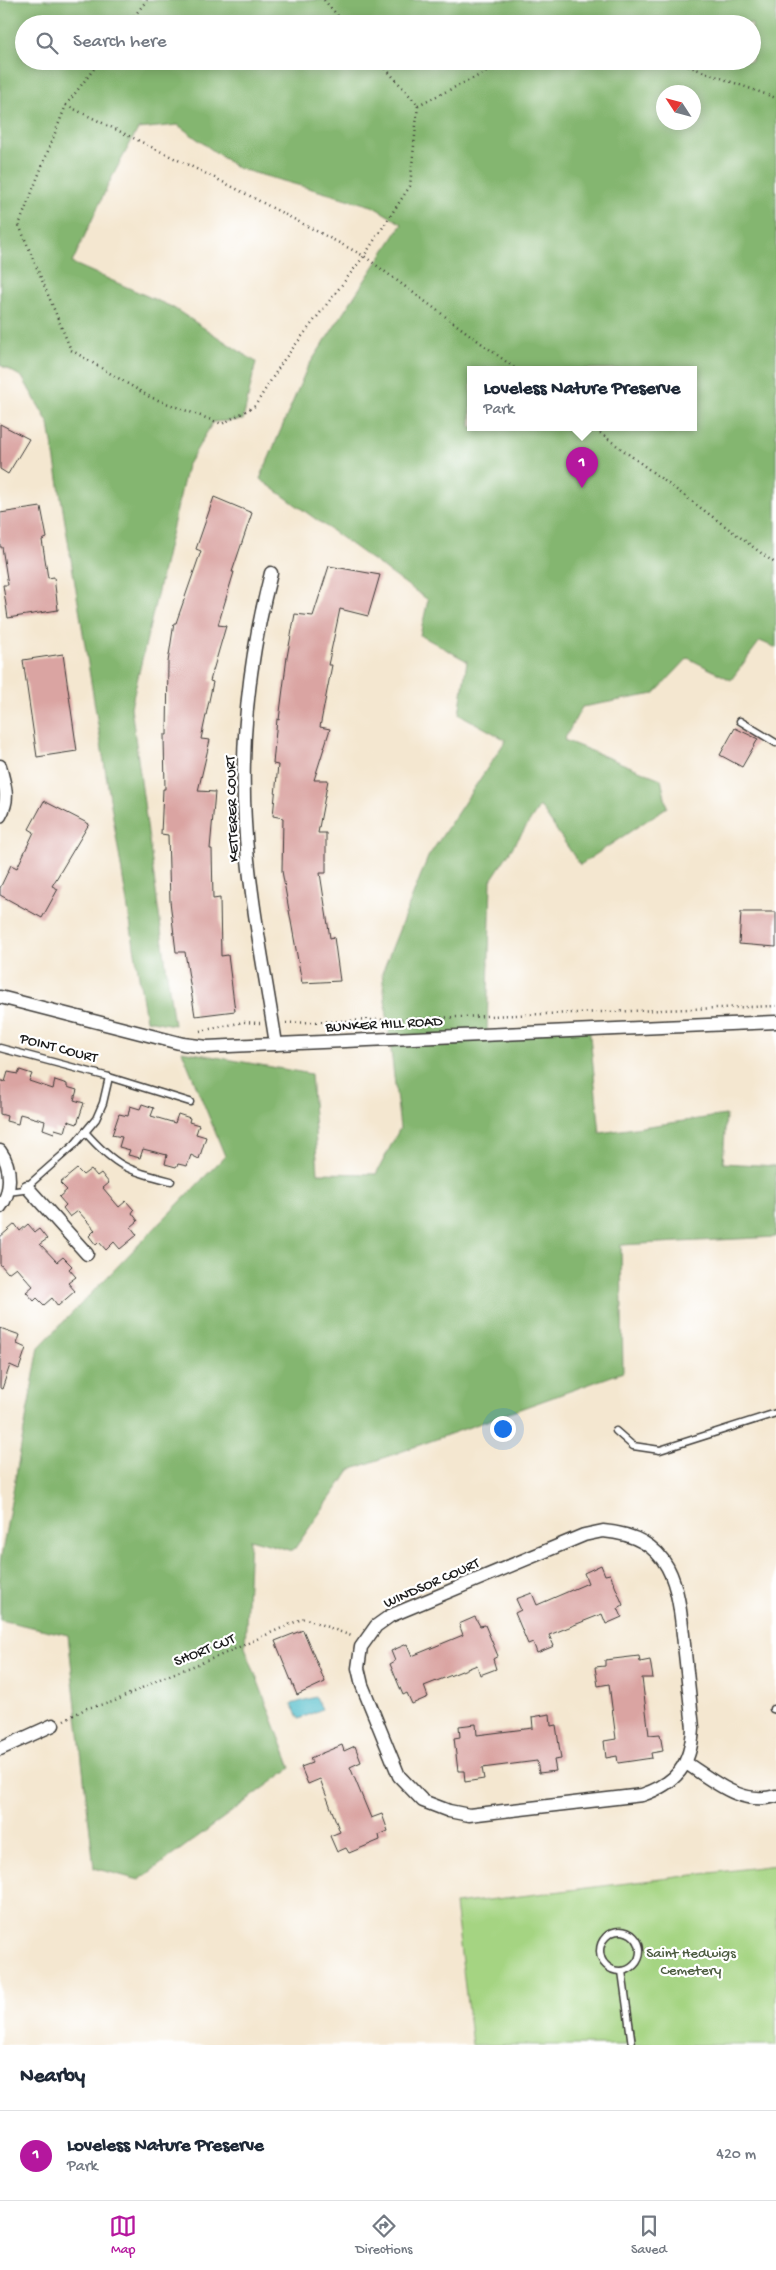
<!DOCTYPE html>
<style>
body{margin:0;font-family:"Gochi Hand",sans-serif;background:#f2f2f3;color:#1f2937}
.compass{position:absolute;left:656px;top:85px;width:45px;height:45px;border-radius:50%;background:#fff;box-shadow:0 2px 12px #0003;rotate:306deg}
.you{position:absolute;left:502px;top:1428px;width:18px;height:18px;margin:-12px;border:4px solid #fff;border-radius:50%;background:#1a73e8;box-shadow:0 0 0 8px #1a73e833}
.badge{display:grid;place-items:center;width:32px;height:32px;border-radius:50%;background:#b5179e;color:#fff;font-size:16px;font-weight:700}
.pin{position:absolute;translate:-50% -41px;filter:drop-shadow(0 1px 2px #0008)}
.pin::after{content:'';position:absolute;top:26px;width:18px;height:15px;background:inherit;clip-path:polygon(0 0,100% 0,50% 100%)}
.popup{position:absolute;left:467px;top:366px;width:230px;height:65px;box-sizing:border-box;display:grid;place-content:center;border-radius:0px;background:#fff;filter:drop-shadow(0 1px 4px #0005);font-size:16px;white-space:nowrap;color:#747a83}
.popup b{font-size:19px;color:#1f2937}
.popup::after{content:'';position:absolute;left:50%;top:100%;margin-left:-10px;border:10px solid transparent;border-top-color:#fff}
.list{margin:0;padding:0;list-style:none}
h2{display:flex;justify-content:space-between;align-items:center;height:65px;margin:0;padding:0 20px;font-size:21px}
h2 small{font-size:16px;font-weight:400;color:#747a83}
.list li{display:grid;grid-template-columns:32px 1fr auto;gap:15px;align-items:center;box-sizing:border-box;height:90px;padding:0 20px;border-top:1px solid #e0e1e3}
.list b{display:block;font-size:19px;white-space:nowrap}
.list p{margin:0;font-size:16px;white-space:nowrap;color:#747a83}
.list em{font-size:16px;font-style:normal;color:#747a83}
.icon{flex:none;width:28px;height:28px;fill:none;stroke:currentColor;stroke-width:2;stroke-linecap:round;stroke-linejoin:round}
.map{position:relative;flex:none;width:776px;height:2045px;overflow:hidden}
.search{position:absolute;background:#fff;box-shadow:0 2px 12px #0003;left:15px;right:15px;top:15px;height:55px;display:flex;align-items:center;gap:12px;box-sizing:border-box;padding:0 18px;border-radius:28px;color:#747a83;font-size:19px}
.sheet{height:155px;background:#fff}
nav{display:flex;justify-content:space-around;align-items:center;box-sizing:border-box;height:70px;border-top:1px solid #e0e1e3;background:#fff;font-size:14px;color:#747a83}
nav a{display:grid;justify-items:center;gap:2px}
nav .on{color:#b5179e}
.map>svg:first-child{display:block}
.green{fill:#a5d482;stroke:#60784f}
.forest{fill:#84b670;stroke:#506946;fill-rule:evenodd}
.water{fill:#4ebbc9;stroke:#356c72}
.building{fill:#daa4a2}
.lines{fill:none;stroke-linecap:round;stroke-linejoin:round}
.service-casing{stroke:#3c3a37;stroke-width:9}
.minor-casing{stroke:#3c3a37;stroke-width:15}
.path{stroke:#3c3a37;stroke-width:2.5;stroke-dasharray:1 4;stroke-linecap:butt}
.service{stroke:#fff;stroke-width:6}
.minor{stroke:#fff;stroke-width:12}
.labels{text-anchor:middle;stroke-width:4.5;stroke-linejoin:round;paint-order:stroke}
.street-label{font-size:15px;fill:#1c1c1c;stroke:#fff}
.park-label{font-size:15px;fill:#4c5c40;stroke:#fff}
</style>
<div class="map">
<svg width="776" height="2045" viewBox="0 0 776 2045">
<rect width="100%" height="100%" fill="#fff"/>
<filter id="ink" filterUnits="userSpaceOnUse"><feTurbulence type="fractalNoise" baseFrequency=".02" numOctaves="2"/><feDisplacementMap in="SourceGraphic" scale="10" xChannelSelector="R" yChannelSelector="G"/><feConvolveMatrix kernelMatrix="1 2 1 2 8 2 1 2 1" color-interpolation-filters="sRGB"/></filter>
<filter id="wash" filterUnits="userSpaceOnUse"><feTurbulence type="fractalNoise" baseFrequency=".0096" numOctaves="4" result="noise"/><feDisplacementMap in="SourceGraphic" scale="20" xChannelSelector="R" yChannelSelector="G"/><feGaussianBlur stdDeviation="1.12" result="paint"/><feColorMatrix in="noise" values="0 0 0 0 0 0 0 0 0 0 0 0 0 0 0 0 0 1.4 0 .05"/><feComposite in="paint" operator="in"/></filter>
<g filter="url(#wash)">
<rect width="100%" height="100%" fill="#f4e7d0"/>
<!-- green -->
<polygon class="green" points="776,1865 776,2045 472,2045 455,1904"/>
<!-- forest -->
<path class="forest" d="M 0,0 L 776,0 L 776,648 L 760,641 L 731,680 L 688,658 L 654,694 L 582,707 L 564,740 L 661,779 L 667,807 L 580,865 L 540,806 L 491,880 L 487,1034 L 589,1026 L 600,1133 L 726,1115 L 723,1163 L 776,1166 L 776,1237 L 621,1245 L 623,1372 L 350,1470 L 293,1551 L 250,1539 L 245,1647 L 291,1768 L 139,1880 L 94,1868 L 68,1635 L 0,1620 L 0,1563 L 39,1347 L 225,1156 L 182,1051 L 311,1074 L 318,1173 L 376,1174 L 400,1128 L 382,973 L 428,857 L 506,740 L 459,714 L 467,661 L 420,635 L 428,600 L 260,479 L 307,368 L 402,224 L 372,206 L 237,168 L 178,125 L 138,129 L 111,179 L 72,263 L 172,307 L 256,362 L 243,420 L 213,422 L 187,466 L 131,707 L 174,1025 L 146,1020 L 49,424 L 22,377 L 0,365 ZM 24,24 L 752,24 L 752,61 L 24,61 ZM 664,92 L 694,92 L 694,122 L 664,122 ZM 471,369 L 693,369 L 693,427 L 471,427 Z"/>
<!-- water -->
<polygon class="water" points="316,1697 322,1709 299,1719 291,1704"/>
<g id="blocks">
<!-- building -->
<g class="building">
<polygon points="0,424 29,439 8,474 0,469"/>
<polygon points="214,497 252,513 232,572 234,572 218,625 226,626 210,681 213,682 201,739 210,740 198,791 215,792 210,849 212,849 213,899 220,898 221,956 228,955 235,1011 195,1016 185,952 176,952 170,901 168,835 161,834 163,789 165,789 164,735 167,735 168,662 174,623 176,623 201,551 196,549"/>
<polygon points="41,507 47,538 42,540 48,578 54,577 58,610 8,618 3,585 8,585 2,547 0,547 0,513"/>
<polygon points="329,566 380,575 368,616 340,609 328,665 332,665 320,727 330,729 314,780 328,780 318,833 326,833 326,873 320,873 330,938 334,937 340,981 302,983 282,871 283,818 273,816 278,765 273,764 277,719 279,720 287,657 295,614 313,616"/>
<polygon points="63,654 77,751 37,757 23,660"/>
<polygon points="735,728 758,739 742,767 720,755"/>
<polygon points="44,801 89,824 52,886 58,889 42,918 0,895 0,888 11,865 17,868 34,832 29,829"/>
<polygon points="741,912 776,912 776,947 739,944"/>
<polygon points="20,1070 32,1074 29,1081 53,1089 55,1080 67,1084 67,1087 77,1090 74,1100 84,1103 77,1124 68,1121 65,1132 55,1129 54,1133 43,1129 45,1121 20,1114 18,1124 6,1121 7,1116 0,1114 0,1080 5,1082 8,1072 18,1074"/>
<polygon points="142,1104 154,1108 151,1116 175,1123 178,1114 190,1118 189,1122 199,1125 196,1134 206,1137 199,1159 191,1155 187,1166 178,1164 176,1167 165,1164 167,1155 143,1149 140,1158 128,1155 130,1150 119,1147 122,1137 112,1135 119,1114 128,1116 130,1106 140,1109"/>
<polygon points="77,1169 83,1175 91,1169 97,1176 101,1173 109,1183 103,1188 119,1207 126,1201 134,1210 132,1213 138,1221 131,1227 137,1235 120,1249 114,1242 106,1250 99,1242 96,1245 89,1236 95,1230 78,1211 70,1217 63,1208 66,1205 59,1197 67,1190 60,1183"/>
<polygon points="15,1224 20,1231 28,1224 35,1232 39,1229 47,1239 40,1244 57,1262 63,1257 72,1266 69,1269 76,1277 68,1283 75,1291 58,1306 52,1298 44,1305 37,1298 34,1301 26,1292 33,1286 16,1267 8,1273 0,1264 0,1237"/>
<polygon points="0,1328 20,1335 17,1344 26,1348 19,1369 10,1365 2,1389 0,1388"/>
<polygon points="601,1565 605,1575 610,1574 623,1605 618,1608 622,1617 606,1624 602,1614 549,1635 554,1646 537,1653 533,1642 528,1644 515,1613 521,1610 516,1599 532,1593 537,1605 588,1583 584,1573"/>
<polygon points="475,1617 480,1626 485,1625 498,1656 493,1659 496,1669 480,1675 477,1665 424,1686 428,1697 412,1704 407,1693 403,1695 390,1664 395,1661 391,1651 407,1644 412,1656 463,1635 459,1624"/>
<polygon points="303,1630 325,1682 297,1695 275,1641"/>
<polygon points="639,1656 640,1662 650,1660 653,1678 642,1678 649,1735 660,1734 663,1751 651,1753 652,1758 618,1763 617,1756 606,1758 604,1741 616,1739 609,1684 598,1686 595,1667 605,1666 605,1660"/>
<polygon points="550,1714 551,1726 556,1725 561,1759 554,1760 556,1771 539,1773 537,1761 482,1768 484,1779 465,1782 464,1771 458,1771 454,1738 460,1737 459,1726 476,1724 477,1735 533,1728 532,1717"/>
<polygon points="342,1745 344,1751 355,1746 361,1762 350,1767 371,1818 382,1814 388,1831 379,1835 380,1840 349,1853 346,1848 337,1852 330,1836 340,1832 320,1779 308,1784 301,1767 312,1763 310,1758"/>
</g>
</g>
</g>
<g filter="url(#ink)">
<use href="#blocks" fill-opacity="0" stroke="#3c3a37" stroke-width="1"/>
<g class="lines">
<!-- service casing -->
<g class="service-casing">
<g id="service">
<polyline points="740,721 776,743"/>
<polyline points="0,1048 109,1077 190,1102"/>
<path d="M 85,1132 C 116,1167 127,1170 171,1181"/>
<polyline points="8,1192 23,1190 75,1144 96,1119 103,1103 109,1077"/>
<polyline points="616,1431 633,1446 660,1450 776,1413"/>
<polyline points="773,1709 776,1710"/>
<circle cx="620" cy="1951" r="20"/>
<polyline points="622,1971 632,2045"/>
</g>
</g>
<!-- minor casing -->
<g class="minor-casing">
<g id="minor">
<path d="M 271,573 C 250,654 240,738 245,822 C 249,896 265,971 276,1044"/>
<path d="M 0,766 C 4,785 11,797 0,816"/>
<polyline points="0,997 183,1044 207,1047 776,1022"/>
<path d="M 0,1151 C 12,1167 12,1192 0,1207"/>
<polyline points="27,1187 87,1254"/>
<path d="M 603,1531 C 674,1537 678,1586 684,1644 C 687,1672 690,1700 693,1728 C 691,1765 677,1783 642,1795 L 469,1815 L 449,1811 L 423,1801 L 399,1776 L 362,1685 L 358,1668 L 361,1647 L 376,1626 L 390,1616 L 584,1535 Z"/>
<polyline points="0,1749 53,1725"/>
<path d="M 686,1763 C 714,1781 741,1806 776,1796"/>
</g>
</g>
<!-- path -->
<g class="path">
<polyline points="324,0 345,24"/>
<polyline points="128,24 147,0"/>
<polyline points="100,61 66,105 19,225 71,350 150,397 222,424 255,406 283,361 364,256 410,186 418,105 379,61"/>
<polyline points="674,61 776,98"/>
<polyline points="66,105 227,184 364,256 516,369"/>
<polyline points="418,105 509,61"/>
<polyline points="592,427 776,564"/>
<polyline points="286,1023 776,1006"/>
<polyline points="200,1031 244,1022 260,1023"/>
<polyline points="64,1720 87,1708 113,1702 162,1678 219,1656 304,1618 354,1637"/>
</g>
<!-- service -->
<use href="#service" class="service"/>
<!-- minor -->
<use href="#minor" class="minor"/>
</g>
</g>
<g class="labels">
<!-- street labels -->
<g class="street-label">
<text transform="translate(231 809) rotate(-92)" y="5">KETTERER COURT</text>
<text transform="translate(384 1023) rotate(-3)" y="5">BUNKER HILL ROAD</text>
<text transform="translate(59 1047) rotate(15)" y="5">POINT COURT</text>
<text transform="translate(431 1582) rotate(-24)" y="5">WINDSOR COURT</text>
<text transform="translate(204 1649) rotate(-22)" y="5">SHORT CUT</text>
</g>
<!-- park labels -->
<g class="park-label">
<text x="691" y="1957">Saint Hedwigs<tspan x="691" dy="17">Cemetery</tspan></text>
</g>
</g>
</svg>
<svg class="compass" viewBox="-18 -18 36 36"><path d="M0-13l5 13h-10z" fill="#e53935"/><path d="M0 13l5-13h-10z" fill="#747a83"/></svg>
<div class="you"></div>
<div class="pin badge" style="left:582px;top:488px">1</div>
<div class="popup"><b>Loveless Nature Preserve</b>Park</div>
<div class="search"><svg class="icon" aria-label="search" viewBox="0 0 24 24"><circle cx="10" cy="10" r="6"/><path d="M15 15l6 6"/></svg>Search here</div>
</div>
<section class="sheet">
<h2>Nearby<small></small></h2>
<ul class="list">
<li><span class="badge">1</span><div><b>Loveless Nature Preserve</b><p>Park</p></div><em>420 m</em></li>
</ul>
</section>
<nav>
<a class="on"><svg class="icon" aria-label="map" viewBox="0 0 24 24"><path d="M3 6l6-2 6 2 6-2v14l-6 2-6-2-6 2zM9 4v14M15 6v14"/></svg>Map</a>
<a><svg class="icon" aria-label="directions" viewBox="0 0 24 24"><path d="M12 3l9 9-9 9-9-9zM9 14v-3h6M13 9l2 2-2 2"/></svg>Directions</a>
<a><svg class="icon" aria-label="saved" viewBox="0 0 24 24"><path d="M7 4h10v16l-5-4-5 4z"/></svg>Saved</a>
</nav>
